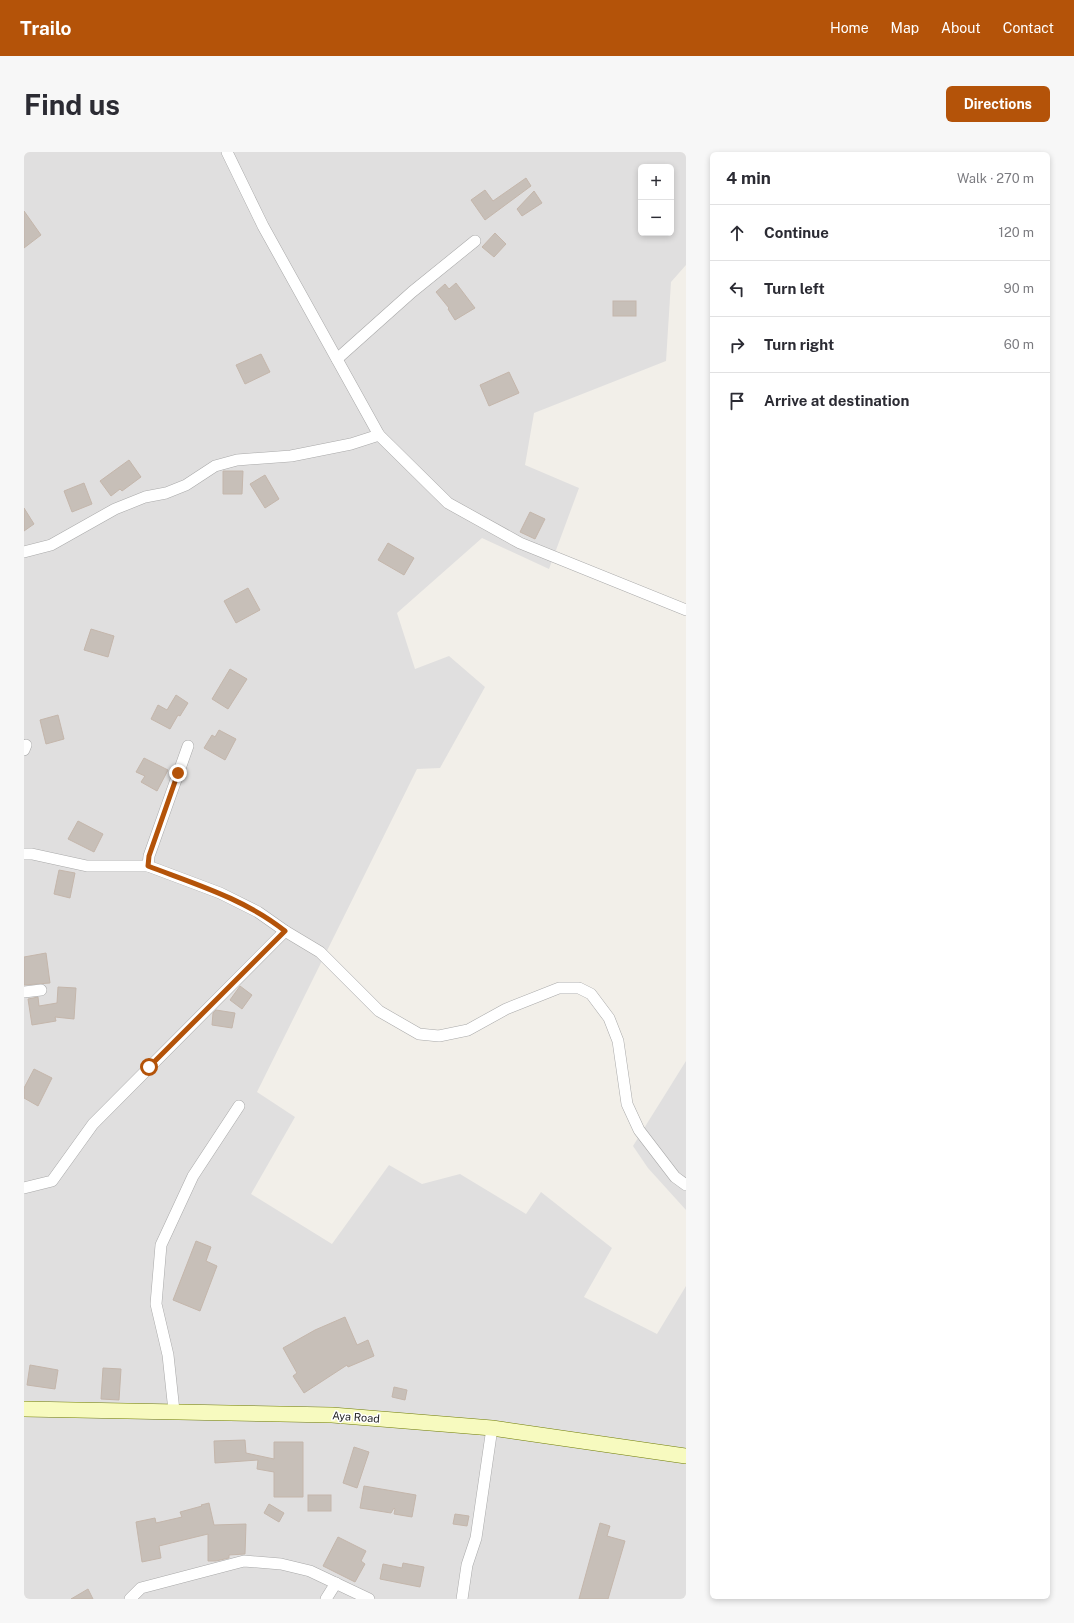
<!DOCTYPE html>
<meta charset="utf-8">
<style>
body{margin:0;font-family:"Public Sans",sans-serif;background:#f7f7f7;color:#2b2b33}
.controls{position:absolute;right:12px;top:12px;display:grid;overflow:hidden;border-radius:6px;box-shadow:0 2px 6px #0003}
.controls button{width:36px;height:36px;display:grid;place-items:center;padding:0;border:0;border-bottom:1px solid #e1e1e2;background:#fff;color:#2b2b33;font:20px sans-serif}
.stop{position:absolute;width:12px;height:12px;margin:-9px;border:3px solid #b45309;border-radius:50%;background:#fff}
.stop.end{background:#b45309;border-color:#fff;box-shadow:0 1px 4px #0008}
.list{margin:0;padding:0;list-style:none}
h2{display:flex;justify-content:space-between;align-items:center;height:52px;margin:0;padding:0 16px;font-size:17px}
h2 small{font-size:13px;font-weight:400;color:#7c7c81}
.list li{display:grid;grid-template-columns:26px 1fr auto;gap:12px;align-items:center;box-sizing:border-box;height:56px;padding:0 16px;border-top:1px solid #e1e1e2}
.list b{display:block;font-size:15px;white-space:nowrap}
.list em{font-size:13px;font-style:normal;color:#7c7c81}
.icon{flex:none;width:22px;height:22px;fill:none;stroke:currentColor;stroke-width:2;stroke-linecap:round;stroke-linejoin:round}
.map{position:relative;flex:none;width:662px;height:1447px;overflow:hidden;border-radius:6px}
header{display:flex;align-items:center;gap:24px;box-sizing:border-box;height:56px;padding:0 20px;background:#b45309;color:#fff}
header strong{font-size:19px}
nav{display:flex;gap:22px;margin-inline-start:auto;font-size:14px}
.intro{display:flex;align-items:center;justify-content:space-between;box-sizing:border-box;height:96px;padding:0 24px}
h1{margin:0;font-size:28px}
.button{padding:10px 18px;border-radius:6px;background:#b45309;color:#fff;font-size:14px;font-weight:700}
main{display:flex;gap:24px;padding:0 24px}
aside{flex:1;background:#fff;border-radius:6px;box-shadow:0 2px 6px #0003}
.map>svg:first-child{display:block}
.residential{fill:#e0dfdf;fill-rule:evenodd}
.building{fill:#c7bfb8;stroke:#c4b6ab}
.lines{fill:none;stroke-linecap:round;stroke-linejoin:round}
.street-casing{stroke:#a9a9a9;stroke-width:12}
.secondary-casing{stroke:#707d05;stroke-width:16}
.street{stroke:#fff;stroke-width:11}
.secondary{stroke:#f7fabf;stroke-width:15}
.route{stroke:#b45309;stroke-width:5}
.labels{text-anchor:middle;stroke-width:3;stroke-linejoin:round;paint-order:stroke}
.street-label{font-size:11px;fill:#222;stroke:#fff}
</style>
<header>
<strong>Trailo</strong>
<nav><a>Home</a><a>Map</a><a>About</a><a>Contact</a></nav>
</header>
<div class="intro"><h1>Find us</h1><a class="button">Directions</a></div>
<main>
<div class="map">
<svg width="662" height="1447" viewBox="0 0 662 1447">
<rect width="100%" height="100%" fill="#f2efe9"/>
<!-- residential -->
<g class="residential">
<path d="M 0,0 L 662,0 L 662,113 L 647,130 L 642,209 L 510,261 L 501,313 L 555,336 L 525,417 L 458,386 L 373,461 L 391,517 L 425,504 L 461,535 L 416,616 L 393,617 L 233,940 L 271,965 L 227,1042 L 308,1092 L 365,1013 L 398,1032 L 436,1022 L 502,1062 L 517,1040 L 588,1096 L 560,1145 L 633,1182 L 662,1134 L 662,1447 L 0,1447 ZM 617,15 L 647,15 L 647,81 L 617,81 Z"/>
<polygon points="662,909 662,1058 624,1016 609,994"/>
</g>
<!-- building -->
<g class="building">
<polygon points="502,26 507,34 461,68 447,48 461,38 469,49"/>
<polygon points="510,39 518,51 498,64 493,57"/>
<polygon points="0,59 17,83 0,96"/>
<polygon points="471,81 482,92 470,105 458,95"/>
<polygon points="432,131 451,156 431,168 424,157 425,156 412,140 421,132 425,137"/>
<rect x="589" y="149" width="23" height="15"/>
<polygon points="237,202 246,220 221,232 212,213"/>
<polygon points="485,220 495,241 465,254 456,233"/>
<polygon points="105,308 117,325 98,339 96,337 87,344 76,329"/>
<polygon points="199,319 219,319 218,342 199,342"/>
<polygon points="241,323 255,347 241,356 226,332"/>
<polygon points="60,331 68,352 48,360 40,339"/>
<polygon points="0,356 10,372 0,379"/>
<polygon points="506,360 521,367 511,387 496,380"/>
<polygon points="364,391 390,406 380,423 354,408"/>
<polygon points="224,436 236,458 212,471 200,449"/>
<polygon points="67,477 90,484 84,505 60,498"/>
<polygon points="206,517 223,527 204,557 188,547"/>
<polygon points="152,543 164,551 156,564 154,563 146,577 127,567 134,553 143,558"/>
<polygon points="34,563 40,587 22,592 16,568"/>
<polygon points="195,578 212,587 201,608 180,596 188,583 191,585"/>
<polygon points="120,606 144,618 133,639 117,630 121,624 112,620"/>
<polygon points="54,669 79,682 70,700 44,687"/>
<polygon points="35,718 51,721 46,746 30,742"/>
<polygon points="22,801 26,831 0,833 0,805"/>
<polygon points="216,834 228,843 218,857 206,848"/>
<polygon points="34,835 52,836 50,867 31,865 32,869 8,873 4,847 14,845 15,854 33,851"/>
<polygon points="192,858 211,861 208,876 188,873 189,861"/>
<polygon points="10,917 28,926 14,954 0,946 0,936"/>
<polygon points="172,1089 187,1095 182,1109 193,1114 176,1159 149,1148"/>
<polygon points="321,1165 333,1193 344,1188 350,1204 324,1215 323,1213 280,1241 269,1224 273,1221 259,1196 291,1178"/>
<polygon points="6,1213 34,1218 31,1237 3,1233"/>
<polygon points="79,1216 97,1217 95,1248 77,1247"/>
<polygon points="370,1235 383,1238 381,1248 368,1245"/>
<polygon points="221,1288 222,1301 250,1307 250,1290 279,1290 279,1345 250,1345 250,1320 233,1317 234,1308 191,1311 190,1289"/>
<polygon points="330,1295 345,1300 333,1336 319,1331"/>
<polygon points="340,1334 392,1343 388,1365 370,1362 371,1357 370,1356 367,1361 336,1356"/>
<rect x="284" y="1343" width="23" height="16"/>
<polygon points="185,1351 190,1373 222,1372 221,1402 205,1403 205,1406 192,1409 184,1409 184,1382 135,1394 137,1406 118,1410 112,1370 131,1366 132,1371 158,1365 156,1360 178,1354 177,1353"/>
<polygon points="245,1352 260,1361 255,1370 240,1361"/>
<polygon points="431,1362 445,1364 443,1374 429,1372"/>
<polygon points="576,1371 586,1374 583,1384 601,1389 584,1447 555,1447"/>
<polygon points="314,1385 342,1399 337,1409 341,1412 331,1430 299,1414"/>
<polygon points="379,1411 400,1415 396,1435 356,1427 359,1412 378,1416"/>
<polygon points="64,1437 69,1447 47,1447"/>
</g>
<g class="lines">
<!-- street casing -->
<g class="street-casing">
<g id="street">
<polyline points="203,0 239,74 355,283 424,351 496,391 662,458"/>
<polyline points="313,207 388,140 451,89"/>
<polyline points="0,400 27,393 91,357 121,345 142,341 162,333 191,314 213,308 267,304 327,292 355,283"/>
<polyline points="0,598 2,593"/>
<polyline points="0,702 8,702 63,714 124,714 196,741 234,760 261,779 296,800 355,859 395,882 415,884 444,878 482,857 535,836 555,836 567,842 585,866 594,889 603,952 615,978 651,1025 662,1033"/>
<polyline points="124,714 125,704 164,594"/>
<polyline points="0,840 17,838"/>
<polyline points="0,1036 28,1029 69,972 261,779"/>
<polyline points="150,1259 144,1203 132,1152 137,1093 169,1024 215,954"/>
<polyline points="106,1447 117,1436 220,1409 257,1412 286,1419 345,1447"/>
<polyline points="302,1447 312,1431"/>
<polyline points="438,1447 443,1413 452,1386 468,1276"/>
</g>
</g>
<!-- secondary casing -->
<g class="secondary-casing">
<polyline id="secondary" points="0,1257 308,1263 468,1276 662,1304"/>
</g>
<!-- street -->
<use href="#street" class="street"/>
<!-- secondary -->
<use href="#secondary" class="secondary"/>
</g>
<g class="lines">
<!-- route -->
<path class="route" d="M 125,915 L 261,779 C 221,747 171,732 124,714 L 125,704 L 154,621"/>
</g>
<g class="labels">
<!-- street labels -->
<g class="street-label">
<text transform="translate(332 1265) rotate(4)" y="4">Aya Road</text>
</g>
</g>
</svg>
<div class="controls">
<button>+</button>
<button>−</button>
</div>
<div class="stop" style="left:125px;top:915px"></div>
<div class="stop end" style="left:154px;top:621px"></div>
</div>
<aside>
<h2>4 min<small>Walk · 270 m</small></h2>
<ul class="list">
<li><svg class="icon" aria-label="ahead" viewBox="0 0 24 24"><path d="M12 20V5M6 11l6-6 6 6"/></svg><div><b>Continue</b></div><em>120 m</em></li>
<li><svg class="icon" aria-label="left" viewBox="0 0 24 24"><path d="M17 20v-9H6M10 6l-5 5 5 5"/></svg><div><b>Turn left</b></div><em>90 m</em></li>
<li><svg class="icon" aria-label="right" viewBox="0 0 24 24"><path d="M7 20v-9h11M14 6l5 5-5 5"/></svg><div><b>Turn right</b></div><em>60 m</em></li>
<li><svg class="icon" aria-label="arrive" viewBox="0 0 24 24"><path d="M6 21V4h12l-3 4 3 4H6"/></svg><div><b>Arrive at destination</b></div></li>
</ul>
</aside>
</main>
